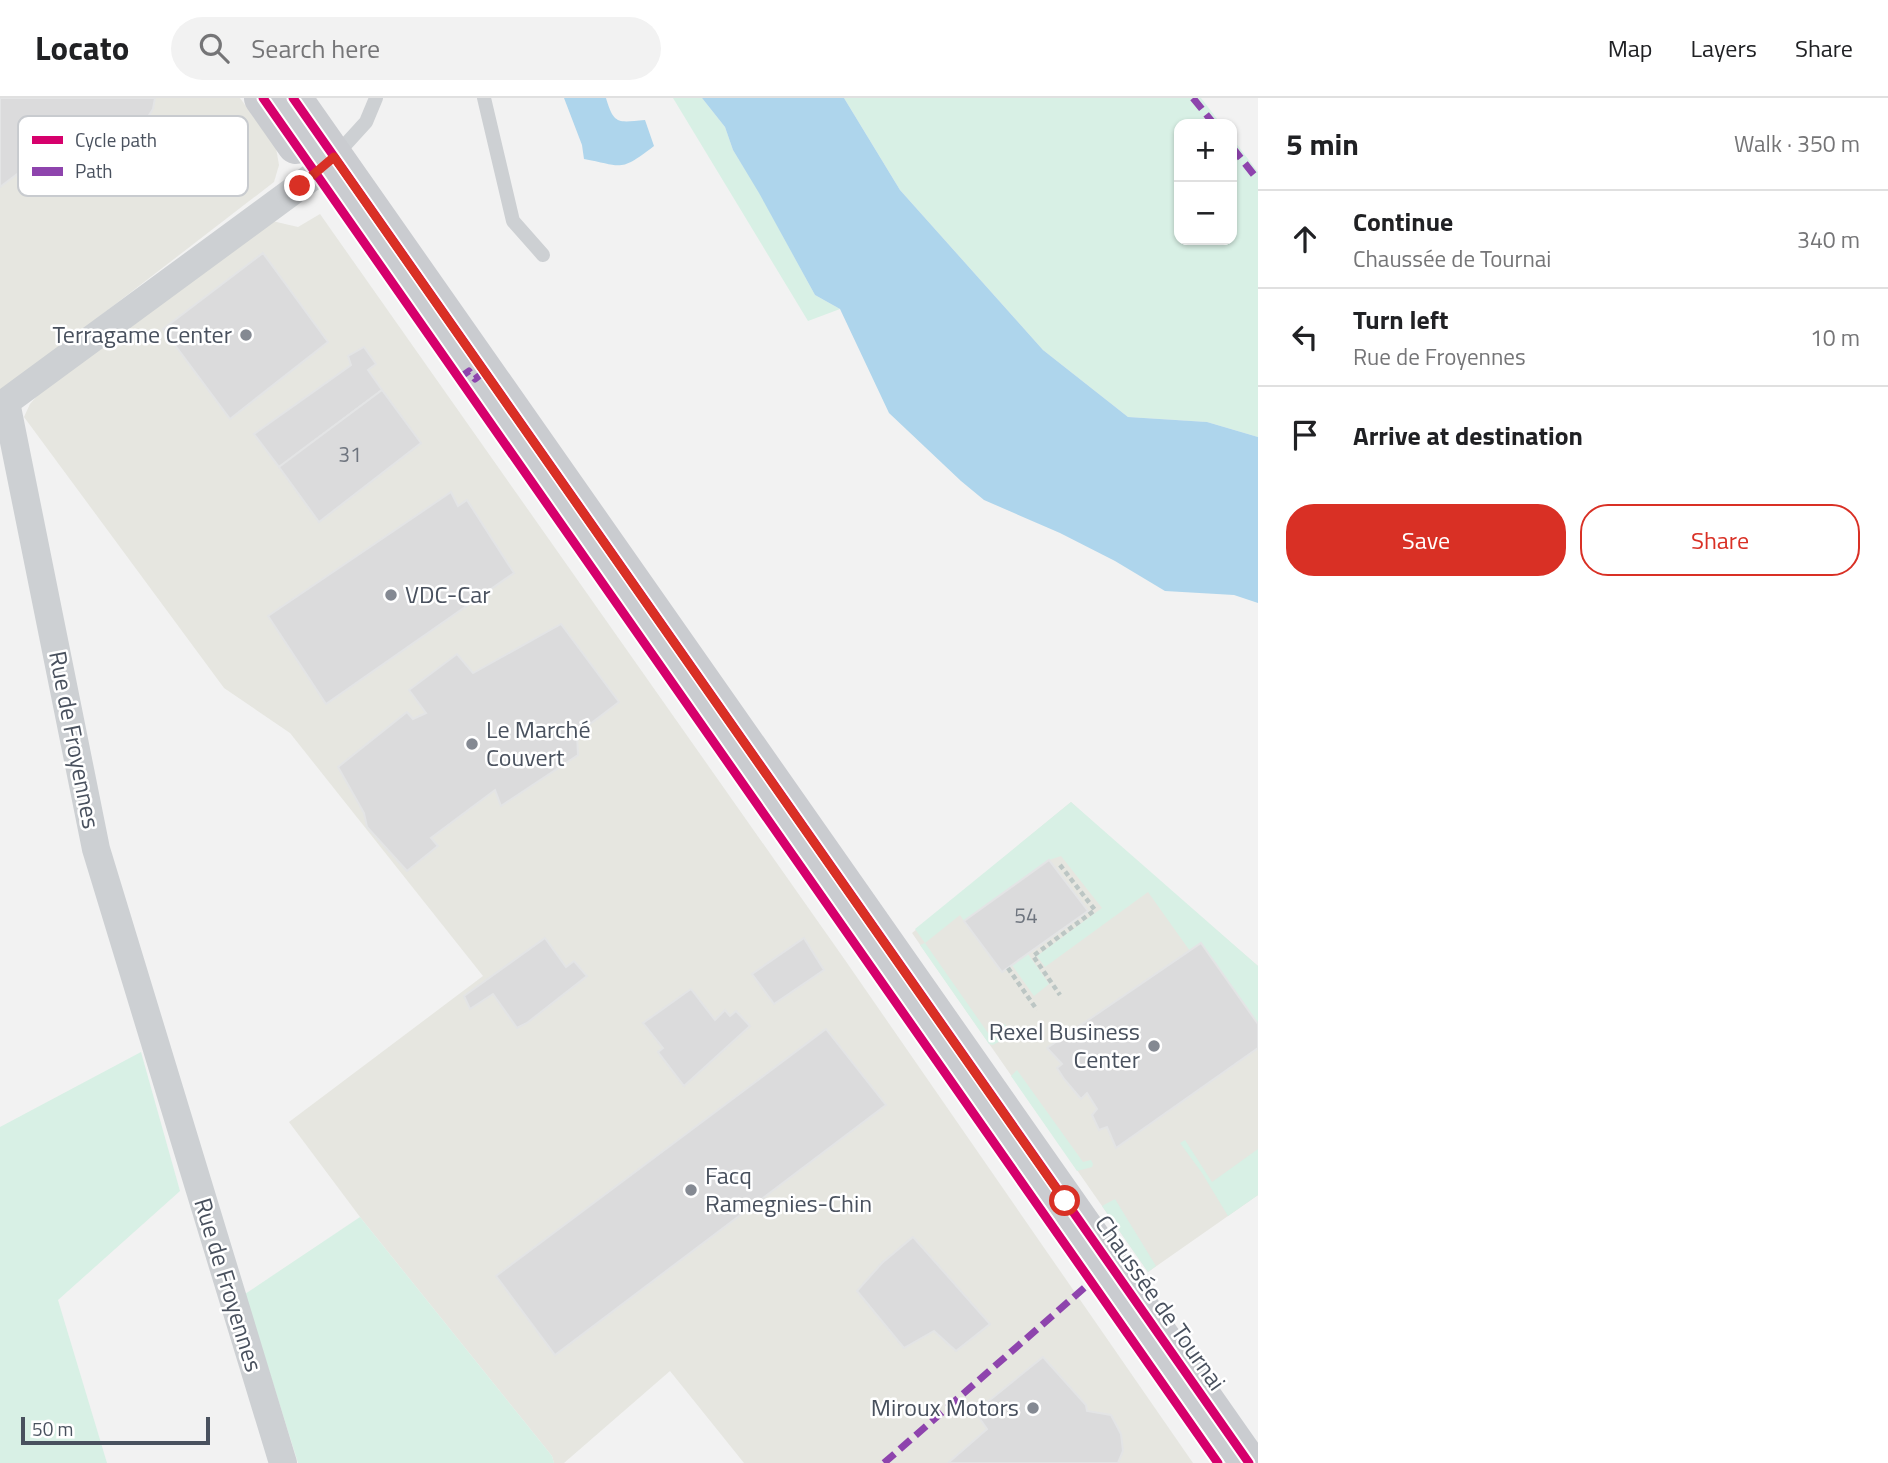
<!DOCTYPE html>
<meta charset="utf-8">
<style>
body{margin:0;font-family:"Titillium Web",sans-serif;background:#f2f2f2;color:#202124}
.controls{position:absolute;right:21px;top:21px;display:grid;overflow:hidden;border-radius:14px;box-shadow:0 2px 5px #0004}
.controls button{width:63px;height:63px;display:grid;place-items:center;padding:0;border:0;border-bottom:2px solid #e0e0e0;background:#fff;color:#202124;font:35px sans-serif}
.scale{position:absolute;left:21px;bottom:18px;width:189px;box-sizing:border-box;padding-left:7px;border:4px solid #49515e;border-top:0;font-size:19px;line-height:24px;white-space:nowrap;color:#49515e;-webkit-text-stroke:5px #fff;paint-order:stroke}
.stop{position:absolute;width:21px;height:21px;margin:-16px;border:5px solid #d93025;border-radius:50%;background:#fff}
.stop.end{background:#d93025;border-color:#fff;box-shadow:0 2px 7px #0008}
.list{margin:0;padding:0;list-style:none}
h2{display:flex;justify-content:space-between;align-items:center;height:91px;margin:0;padding:0 28px;font-size:30px}
h2 small{font-size:23px;font-weight:400;color:#757577}
.list li{display:grid;grid-template-columns:46px 1fr auto;gap:21px;align-items:center;box-sizing:border-box;height:98px;padding:0 28px;border-top:2px solid #e0e0e0}
.list b{display:block;font-size:26px;white-space:nowrap}
.list p{margin:0;font-size:23px;white-space:nowrap;color:#757577}
.list em{font-size:23px;font-style:normal;color:#757577}
.actions{display:flex;gap:14px;padding:21px 28px}
.actions a{flex:1;padding:16px 0;border:2px solid #d93025;border-radius:28px;text-align:center;font-size:24px;color:#d93025}
.actions .main{background:#d93025;color:#fff}
.icon{flex:none;width:38px;height:38px;fill:none;stroke:currentColor;stroke-width:2;stroke-linecap:round;stroke-linejoin:round}
.map{position:relative;flex:none;width:1258px;height:1365px;overflow:hidden}
header{display:flex;align-items:center;gap:42px;box-sizing:border-box;height:98px;padding:0 35px;background:#fff;border-bottom:2px solid #e0e0e0}
header strong{font-size:33px}
nav{display:flex;gap:38px;margin-inline-start:auto;font-size:24px}
.search{width:490px;height:63px;background:#f2f2f2;display:flex;align-items:center;gap:18px;box-sizing:border-box;padding:0 24px;border-radius:38px;color:#757577;font-size:26px}
main{display:flex}
aside{flex:1;background:#fff}
.map>svg:first-child{display:block}
.commercial{fill:#e6e6e0}
.green{fill:#d8f0e5}
.water{fill:#aed5ec}
.building{fill:#dbdbdc;stroke:#e3e4e5;stroke-width:2}
.lines{fill:none;stroke-linecap:round;stroke-linejoin:round}
.path{stroke:#bcc6c4;stroke-width:4.5;stroke-dasharray:5 3.5;stroke-linecap:butt}
.service{stroke:#cdd0d3;stroke-width:14}
.minor{stroke:#cdd0d3;stroke-width:28}
.primary{stroke:#caccd0;stroke-width:38}
.quiet{stroke:#8e44ad;stroke-width:7;stroke-dasharray:14 7;stroke-linecap:butt}
.cycleway-casing{stroke:#fff;stroke-width:13}
.cycleway{stroke:#d6006c;stroke-width:9}
.route{stroke:#d93025;stroke-width:9}
.poi-dot{fill:#848992;stroke:#fff;stroke-width:2.5}
.labels{text-anchor:middle;stroke-width:5;stroke-linejoin:round;paint-order:stroke}
.number-label{font-size:21px;fill:#6e747e}
.poi-label{font-size:24px;fill:#49515e;stroke:#fff;text-anchor:end}
.street-label{font-size:24px;fill:#49515e;stroke:#fff}
.key{fill:#fff;stroke:#c8cbcf;stroke-width:2}
.key-label{font-size:19px;fill:#49515e}
</style>
<header>
<strong>Locato</strong>
<div class="search"><svg class="icon" aria-label="search" viewBox="0 0 24 24"><circle cx="10" cy="10" r="6"/><path d="M15 15l6 6"/></svg>Search here</div>
<nav><a>Map</a><a>Layers</a><a>Share</a></nav>
</header>
<main>
<div class="map">
<svg width="1258" height="1365" viewBox="0 0 1258 1365">
<rect width="100%" height="100%" fill="#f2f2f2"/>
<!-- commercial -->
<g class="commercial">
<polygon points="0,0 240,0 276,50 279,67 274,84 0,295"/>
<polygon points="320,116 845,862 1193,1365 744,1365 670,1273 564,1365 554,1365 552,1358 360,1119 289,1024 483,878 290,635 224,590 24,319 30,306 51,282 268,122 298,129"/>
<polygon points="1071,704 1135,762 1258,868 1258,1097 1148,1174 912,835"/>
</g>
<!-- green -->
<g class="green">
<polygon points="673,0 702,0 725,29 733,52 759,94 815,197 840,211 808,223"/>
<polygon points="844,0 1201,0 1221,26 1179,26 1179,142 1232,142 1232,40 1258,74 1258,339 1207,324 1128,319 1043,252 900,92"/>
<polygon points="1071,704 1258,868 1258,926 1201,845 1190,853 1148,794 1045,869 1037,858 1102,810 1061,758 1049,762 964,823 960,817 925,845 988,935 1005,926 1009,933 1006,940 993,947 989,946 920,847 925,845 915,831"/>
<polygon points="1028,856 1049,886 1034,898 1012,867"/>
<polygon points="141,954 180,1093 58,1202 107,1365 0,1365 0,1029"/>
<polygon points="1017,972 1083,1064 1091,1062 1093,1066 1092,1069 1077,1073 1011,978"/>
<polygon points="1185,1042 1212,1084 1258,1051 1258,1097 1228,1118 1202,1075 1180,1045"/>
<polygon points="1115,1101 1156,1168 1148,1174 1102,1108"/>
<polygon points="360,1119 552,1358 554,1365 298,1365 245,1196"/>
</g>
<!-- water -->
<g class="water">
<path d="M 564,0 L 606,0 C 614,28 619,24 645,22 L 654,48 C 619,75 623,68 584,61 L 582,47 Z"/>
<polygon points="702,0 844,0 900,92 1043,252 1128,319 1207,324 1258,339 1258,505 1234,497 1165,493 1115,463 1060,435 984,402 961,383 889,315 840,211 815,197 759,95 733,52 725,29"/>
</g>
<!-- building -->
<g class="building">
<polygon points="0,0 155,0 153,11 125,54 100,73 77,31 0,89"/>
<polygon points="263,155 328,244 230,321 163,231"/>
<polygon points="364,249 376,266 368,272 382,292 279,369 254,336 351,267 348,258"/>
<polygon points="382,292 421,345 319,424 279,369"/>
<polygon points="451,394 458,408 467,402 514,475 326,606 268,518"/>
<polygon points="561,526 619,604 577,636 578,657 501,708 495,692 431,740 438,748 407,773 367,729 364,715 338,669 407,614 413,621 426,615 409,592 457,556 473,575"/>
<polygon points="1049,762 1088,813 1002,874 964,823"/>
<polygon points="545,840 566,869 574,863 587,878 527,925 517,930 493,896 470,911 464,898"/>
<polygon points="804,840 824,872 774,906 752,876"/>
<polygon points="1201,845 1258,926 1258,950 1116,1050 1107,1029 1099,1032 1092,1017 1097,1011 1087,995 1081,1001 1064,981 1057,970 1062,966 1047,950"/>
<polygon points="691,891 715,922 725,912 730,918 736,913 750,928 684,988 658,954 663,950 643,925"/>
<polygon points="826,931 886,1007 555,1257 496,1178"/>
<polygon points="913,1139 990,1226 956,1253 934,1233 904,1250 857,1193 882,1165"/>
<polygon points="1043,1259 1086,1307 1087,1313 1111,1317 1121,1336 1123,1353 1118,1365 948,1365 987,1331 975,1314"/>
</g>
<g class="lines">
<!-- path -->
<g class="path">
<polyline points="1060,767 1095,812 1033,858 1060,897"/>
<polyline points="1008,870 1037,912"/>
</g>
<!-- service -->
<g class="service">
<polyline points="484,0 513,123 543,157"/>
<polyline points="335,58 366,24 376,0"/>
</g>
<!-- minor -->
<polyline class="minor" points="283,1365 96,751 6,304 316,76 334,59"/>
<!-- primary -->
<g class="primary">
<polyline points="263,0 296,47"/>
<polyline points="293,0 1249,1365"/>
</g>
<!-- quiet -->
<g class="quiet">
<polyline points="1193,0 1214,26"/>
<polyline points="1232,49 1258,82"/>
<polyline points="459,280 469,273 475,281 484,274"/>
<polyline points="884,1365 1091,1184"/>
</g>
<!-- cycleway casing -->
<g class="cycleway-casing">
<g id="cycleway">
<polyline points="263,0 1218,1365"/>
<polyline points="293,0 1249,1365"/>
</g>
</g>
<!-- cycleway -->
<use href="#cycleway" class="cycleway"/>
</g>
<g class="lines">
<!-- route -->
<polyline class="route" points="300,88 334,59 1065,1103"/>
</g>
<!-- markers -->
<g class="poi-dot">
<circle cx="246" cy="237" r="7"/>
<circle cx="391" cy="497" r="7"/>
<circle cx="472" cy="646" r="7"/>
<circle cx="1154" cy="948" r="7"/>
<circle cx="691" cy="1092" r="7"/>
<circle cx="1033" cy="1310" r="7"/>
</g>
<g class="labels">
<!-- number labels -->
<g class="number-label">
<text x="350" y="364">31</text>
<text x="1026" y="825">54</text>
</g>
<!-- poi labels -->
<g class="poi-label">
<text x="232" y="245">Terragame Center</text>
<text x="405" y="505" text-anchor="start">VDC-Car</text>
<text x="486" y="640" text-anchor="start">Le Marché<tspan x="486" dy="28">Couvert</tspan></text>
<text x="1140" y="942">Rexel Business<tspan x="1140" dy="28">Center</tspan></text>
<text x="705" y="1086" text-anchor="start">Facq<tspan x="705" dy="28">Ramegnies-Chin</tspan></text>
<text x="1019" y="1318">Miroux Motors</text>
</g>
<!-- street labels -->
<g class="street-label">
<text transform="translate(74 642) rotate(79)" y="8">Rue de Froyennes</text>
<text transform="translate(228 1187) rotate(73)" y="8">Rue de Froyennes</text>
<text transform="translate(1160 1205) rotate(55)" y="8">Chaussée de Tournai</text>
</g>
</g>
<!-- legend -->
<rect x="18" y="18" width="230" height="80" rx="10" class="key"/>
<rect x="32" y="38" width="31" height="8" fill="#d6006c"/>
<rect x="32" y="69" width="31" height="9" fill="#8e44ad"/>
<g class="key-label">
<text x="75" y="49">Cycle path</text>
<text x="75" y="80">Path</text>
</g>
</svg>
<div class="controls">
<button>+</button>
<button>−</button>
</div>
<div class="scale">50 m</div>
<div class="stop" style="left:1065px;top:1103px"></div>
<div class="stop end" style="left:300px;top:88px"></div>
</div>
<aside>
<h2>5 min<small>Walk · 350 m</small></h2>
<ul class="list">
<li><svg class="icon" aria-label="ahead" viewBox="0 0 24 24"><path d="M12 20V5M6 11l6-6 6 6"/></svg><div><b>Continue</b><p>Chaussée de Tournai</p></div><em>340 m</em></li>
<li><svg class="icon" aria-label="left" viewBox="0 0 24 24"><path d="M17 20v-9H6M10 6l-5 5 5 5"/></svg><div><b>Turn left</b><p>Rue de Froyennes</p></div><em>10 m</em></li>
<li><svg class="icon" aria-label="arrive" viewBox="0 0 24 24"><path d="M6 21V4h12l-3 4 3 4H6"/></svg><div><b>Arrive at destination</b></div></li>
</ul>
<div class="actions"><a class="main">Save</a><a>Share</a></div>
</aside>
</main>
